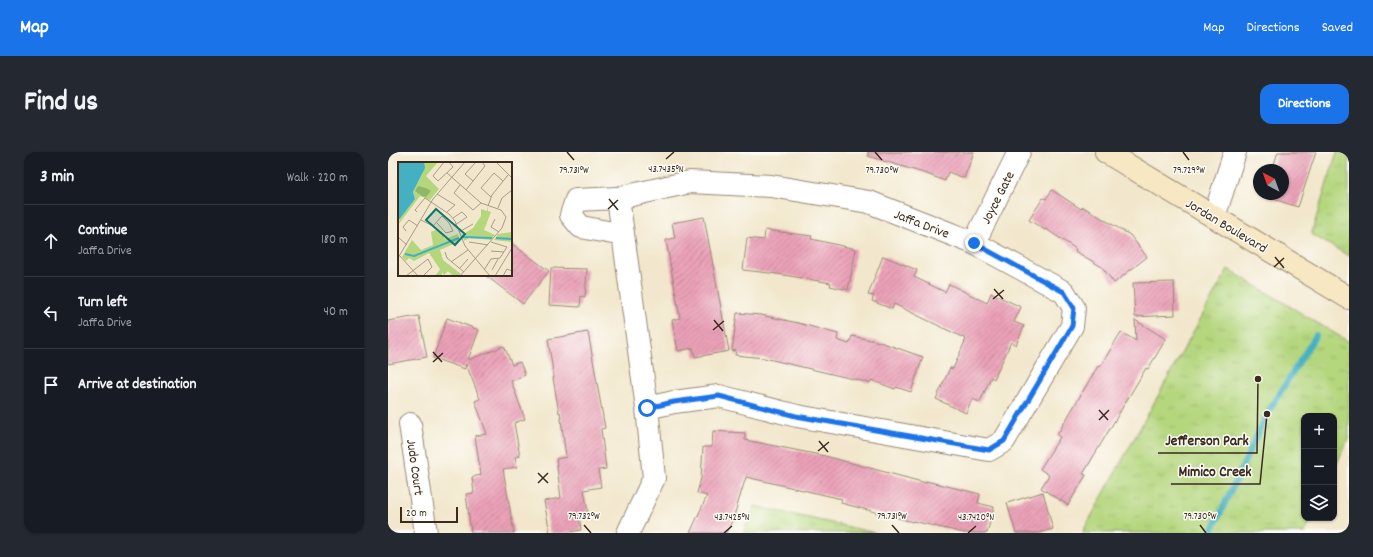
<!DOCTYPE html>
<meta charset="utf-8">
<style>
body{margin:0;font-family:Dekko,sans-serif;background:#242831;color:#f1f3f6}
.controls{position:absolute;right:12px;bottom:12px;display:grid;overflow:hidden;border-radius:8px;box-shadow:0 1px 3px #0004}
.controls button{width:36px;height:36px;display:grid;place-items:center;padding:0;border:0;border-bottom:1px solid #363941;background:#171b24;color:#f1f3f6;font:20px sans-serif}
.compass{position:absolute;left:865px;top:12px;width:36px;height:36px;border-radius:50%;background:#171b24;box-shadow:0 1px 3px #0004;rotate:319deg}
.scale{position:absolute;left:12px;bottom:10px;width:58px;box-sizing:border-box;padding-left:4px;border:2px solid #3b2a1e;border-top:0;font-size:11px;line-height:14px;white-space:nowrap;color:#3b2a1e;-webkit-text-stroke:3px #fdfcf7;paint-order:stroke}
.stop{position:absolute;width:12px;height:12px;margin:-9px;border:3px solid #1a73e8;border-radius:50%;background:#fff}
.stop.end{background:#1a73e8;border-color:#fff;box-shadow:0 1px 4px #0008}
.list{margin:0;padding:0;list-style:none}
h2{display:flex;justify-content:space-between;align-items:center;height:52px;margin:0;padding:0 16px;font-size:17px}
h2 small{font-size:13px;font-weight:400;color:#9ea1a6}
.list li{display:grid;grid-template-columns:26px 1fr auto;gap:12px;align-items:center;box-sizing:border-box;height:72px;padding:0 16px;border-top:1px solid #363941}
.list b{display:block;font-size:15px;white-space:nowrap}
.list p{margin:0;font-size:13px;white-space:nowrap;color:#9ea1a6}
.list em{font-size:13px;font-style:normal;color:#9ea1a6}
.icon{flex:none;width:22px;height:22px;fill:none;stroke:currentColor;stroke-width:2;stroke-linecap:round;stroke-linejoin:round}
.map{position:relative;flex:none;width:961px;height:381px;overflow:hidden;border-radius:12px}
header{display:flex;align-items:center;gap:24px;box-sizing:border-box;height:56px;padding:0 20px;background:#1a73e8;color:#fff}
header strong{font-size:19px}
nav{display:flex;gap:22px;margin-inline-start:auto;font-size:14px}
.intro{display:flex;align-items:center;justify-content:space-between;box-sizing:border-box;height:96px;padding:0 24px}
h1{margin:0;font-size:28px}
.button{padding:10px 18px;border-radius:12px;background:#1a73e8;color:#fff;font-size:14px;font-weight:700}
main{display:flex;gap:24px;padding:0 24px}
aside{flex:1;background:#171b24;border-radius:12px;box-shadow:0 1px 3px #0004}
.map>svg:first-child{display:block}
.grass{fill:url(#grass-tufts);stroke:#78804e}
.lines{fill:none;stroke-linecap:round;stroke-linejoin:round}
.stream{stroke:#44b0c2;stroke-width:6}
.building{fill:url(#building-hatch)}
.street-casing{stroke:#968875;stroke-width:24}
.secondary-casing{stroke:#968875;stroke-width:24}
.street{stroke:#fff;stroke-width:22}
.secondary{stroke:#f7e8c3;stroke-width:22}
.route{stroke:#1a73e8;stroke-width:5}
.ticks{fill:none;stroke:#3b2a1e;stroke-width:1.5}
.labels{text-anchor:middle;stroke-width:3;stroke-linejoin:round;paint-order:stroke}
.street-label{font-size:14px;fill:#3b2a1e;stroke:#fdfcf7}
.inset-river{fill:none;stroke:#44b0c2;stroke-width:2}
.inset-road{fill:none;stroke:#a99b86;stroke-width:1}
.view{fill:#0f766e;fill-opacity:0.15;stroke:#0f766e;stroke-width:2}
.inset-edge{fill:none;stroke:#3b2a1e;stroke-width:2}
.ticks-label{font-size:10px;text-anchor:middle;fill:#3b2a1e;stroke:#fdfcf7;stroke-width:3;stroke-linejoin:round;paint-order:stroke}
.leader{fill:none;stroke:#3b2a1e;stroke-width:1.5}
.callout-dot{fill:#3b2a1e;stroke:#fdfcf7;stroke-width:1.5}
.callout-label{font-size:15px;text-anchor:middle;font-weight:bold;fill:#3b2a1e;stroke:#fdfcf7;stroke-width:3;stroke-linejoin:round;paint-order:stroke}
</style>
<header>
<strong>Map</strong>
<nav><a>Map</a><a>Directions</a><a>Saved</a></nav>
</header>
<div class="intro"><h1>Find us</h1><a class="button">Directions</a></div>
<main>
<aside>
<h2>3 min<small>Walk · 220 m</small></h2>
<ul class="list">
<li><svg class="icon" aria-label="ahead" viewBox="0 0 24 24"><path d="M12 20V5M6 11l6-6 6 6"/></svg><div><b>Continue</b><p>Jaffa Drive</p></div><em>180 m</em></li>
<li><svg class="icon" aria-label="left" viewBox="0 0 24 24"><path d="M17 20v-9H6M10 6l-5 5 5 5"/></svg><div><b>Turn left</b><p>Jaffa Drive</p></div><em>40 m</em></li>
<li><svg class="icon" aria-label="arrive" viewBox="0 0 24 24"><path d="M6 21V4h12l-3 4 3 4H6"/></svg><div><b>Arrive at destination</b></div></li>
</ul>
</aside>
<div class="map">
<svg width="961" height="381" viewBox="0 0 961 381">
<defs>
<pattern id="grass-tufts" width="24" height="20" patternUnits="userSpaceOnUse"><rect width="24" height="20" fill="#b4d67d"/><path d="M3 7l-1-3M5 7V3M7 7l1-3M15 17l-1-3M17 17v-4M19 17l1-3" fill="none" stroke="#9cb86c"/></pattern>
<pattern id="building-hatch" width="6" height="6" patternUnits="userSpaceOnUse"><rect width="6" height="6" fill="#eba1b8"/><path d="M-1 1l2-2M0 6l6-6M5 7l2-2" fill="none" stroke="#c08395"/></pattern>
</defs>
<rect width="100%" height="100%" fill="#fdfcf7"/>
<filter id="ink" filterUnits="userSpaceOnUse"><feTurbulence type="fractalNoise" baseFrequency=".025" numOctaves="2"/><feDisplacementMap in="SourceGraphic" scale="8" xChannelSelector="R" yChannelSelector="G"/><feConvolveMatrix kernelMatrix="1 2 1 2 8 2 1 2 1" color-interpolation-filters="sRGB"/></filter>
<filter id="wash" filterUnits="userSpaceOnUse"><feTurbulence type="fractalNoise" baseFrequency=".012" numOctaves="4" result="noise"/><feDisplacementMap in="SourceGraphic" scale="16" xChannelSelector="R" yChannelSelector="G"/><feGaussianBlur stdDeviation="0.9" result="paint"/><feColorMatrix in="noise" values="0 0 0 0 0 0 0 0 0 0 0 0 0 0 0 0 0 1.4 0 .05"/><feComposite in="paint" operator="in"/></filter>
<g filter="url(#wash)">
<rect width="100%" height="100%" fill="#f2e7cc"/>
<!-- grass -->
<g class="grass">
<polygon points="949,0 961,0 961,104 923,82"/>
<polygon points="840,117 961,190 961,285 946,318 946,264 916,264 916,366 924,366 917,381 694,381"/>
<polygon points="367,354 488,381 355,381"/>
</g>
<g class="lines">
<!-- stream -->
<polyline class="stream" points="823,381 879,262 928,183"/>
</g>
<g id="blocks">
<!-- building -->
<g class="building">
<polygon points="480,0 586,0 576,26 560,20 557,29 539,22 480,4"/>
<polygon points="890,0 928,0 910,55 876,44 877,42 895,42 895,18 884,18"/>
<polygon points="664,38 693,57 695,55 742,83 759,105 726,131 714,115 687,99 688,97 658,77 657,78 641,68 655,46 658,47"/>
<polygon points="316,65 341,199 307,205 305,196 290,199 284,168 292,166 278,88 287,86 284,71"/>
<polygon points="377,78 424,84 423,87 468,97 460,138 442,134 443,131 390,122 355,118 359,86 376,88"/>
<polygon points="123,91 161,119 135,152 97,123 123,123"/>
<polygon points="495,104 529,118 526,125 557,140 561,132 599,151 603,141 633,155 626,170 636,174 628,193 623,190 606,227 603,225 592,250 584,247 578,261 548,247 562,216 565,217 578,187 506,152 504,157 484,149 486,144 480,143"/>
<polygon points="163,116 199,117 197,145 193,144 192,155 161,153"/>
<polygon points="786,130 787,163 747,165 745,131"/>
<polygon points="349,161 373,163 410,171 450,182 449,188 461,192 464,184 492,190 535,205 523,240 508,235 507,237 483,228 482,231 376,206 347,203 348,198 344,199"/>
<polygon points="31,164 39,205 0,212 0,169"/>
<polygon points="59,166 91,178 80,208 116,194 124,213 132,210 137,223 123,229 137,267 126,271 132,304 127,305 129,315 115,317 126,381 83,381 78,342 86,341 84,325 93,323 87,284 99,282 87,249 92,247 78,212 77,217 45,206"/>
<polygon points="747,168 778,187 760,217 758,216 695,322 698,323 680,353 653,336 661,323 652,317 672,285 669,283 710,214 712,215 733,180 748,189"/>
<polygon points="200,180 217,276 213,277 218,317 210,318 213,335 196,338 200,360 191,362 193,378 176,381 162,381 156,349 173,346 168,307 178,305 172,260 171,261 165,226 166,226 160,187"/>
<polygon points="325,279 357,281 357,288 437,304 538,331 538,329 592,342 590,351 606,355 599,381 576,381 525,369 525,370 453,351 454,347 358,325 345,367 338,381 302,381 319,344 309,341 313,326 315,295 324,295"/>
<polygon points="655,340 665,377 650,381 628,381 619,351"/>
</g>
</g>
</g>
<g filter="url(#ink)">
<use href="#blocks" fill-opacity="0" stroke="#968875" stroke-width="1"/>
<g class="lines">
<!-- street casing -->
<g class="street-casing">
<g id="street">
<polyline points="230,46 188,48 183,63 193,75 235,83"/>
<polyline points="826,65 847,0"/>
<polyline points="586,91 631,0"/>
<polyline points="22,272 38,381"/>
<polyline points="240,381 266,326 259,256 230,46 302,30 383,34 481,50 586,91 676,140 686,156 684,174 616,289 601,298 409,264 331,244 286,250 259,256"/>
</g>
</g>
<!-- secondary casing -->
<g class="secondary-casing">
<polyline id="secondary" points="718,0 961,146"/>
</g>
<!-- street -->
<use href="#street" class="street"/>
<!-- secondary -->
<use href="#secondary" class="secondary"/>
</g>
</g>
<g class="lines" filter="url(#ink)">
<!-- route -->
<polyline class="route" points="259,256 286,250 331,244 408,264 601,298 616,289 684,174 686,156 676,140 586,91"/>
</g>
<!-- ticks -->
<path class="ticks" d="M 179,0 L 186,8M 487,0 L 494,8M 795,0 L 801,8M 278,7 L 286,0M 221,47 L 230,58M 220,57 L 230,48M 887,105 L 896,116M 886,115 L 896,106M 606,137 L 615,147M 605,147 L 616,138M 326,168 L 335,179M 325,178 L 336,169M 45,200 L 54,210M 45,210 L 55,201M 711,258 L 720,268M 711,268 L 721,258M 431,289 L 440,300M 430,299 L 441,290M 150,321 L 160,331M 150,331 L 160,321M 196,373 L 203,381M 504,373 L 511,381M 812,373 L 818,381M 336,381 L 344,374M 580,381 L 588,374"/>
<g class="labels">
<!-- street labels -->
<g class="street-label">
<text transform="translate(609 45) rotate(-63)" y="5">Joyce Gate</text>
<text transform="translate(534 71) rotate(21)" y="5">Jaffa Drive</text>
<text transform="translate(839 73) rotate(31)" y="5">Jordan Boulevard</text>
<text transform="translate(28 315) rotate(82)" y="5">Judo Court</text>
</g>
</g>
<!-- overview -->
<g transform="translate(10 10)">
<rect width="114" height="114" fill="#f2e7cc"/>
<path d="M 26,0 L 40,0 L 28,14 L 41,27 L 32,38 L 22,34 L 0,63 L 3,54 L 17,37 L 15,30 L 25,10 ZM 90,44 L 90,49 L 93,50 L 86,68 L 97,73 L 93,78 L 71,76 L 66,79 L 64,73 L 75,66 L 83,54 L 83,47 L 89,49 ZM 40,67 L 47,77 L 60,72 L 62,79 L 42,88 L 45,98 L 63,112 L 61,114 L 55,114 L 50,109 L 46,113 L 31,91 L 16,99 L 11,96 L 8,99 L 4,95 L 14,78 L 23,88 L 35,83 L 33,70 ZM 114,70 L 114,80 L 96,78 L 100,72 Z" fill="#b4d67d"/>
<path d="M 20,24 L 28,26 L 33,29 L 28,35 L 24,34 L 17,29 Z" fill="#8fb76c"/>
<path d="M 46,102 L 60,111 L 58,114 L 50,109 L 44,110 L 44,114 L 37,114 Z" fill="#b4d67d"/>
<path d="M 0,0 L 26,0 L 27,6 L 15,30 L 17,37 L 0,59 Z" fill="#44b0c2"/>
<path class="inset-river" d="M 65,75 L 94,76M 98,76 L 114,77M 7,92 L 16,94 L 61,76"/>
<path class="inset-road" d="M 46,0 L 35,14 L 40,19 L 55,5 L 51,0M 98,0 L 114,16M 49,11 L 83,41 L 103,48 L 108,55 L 104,66 L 62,114M 75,19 L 67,12 L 78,0M 62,23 L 56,31 L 75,48 L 83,41M 68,28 L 87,4 L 84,0M 39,32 L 57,43 L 49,50M 93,35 L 83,26 L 96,11 L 105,19M 90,44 L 94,33 L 110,13M 100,46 L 104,36 L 114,28M 19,50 L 17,48 L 27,36 L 51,52 L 57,59 L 67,84 L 92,114M 55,56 L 64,50 L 69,55 L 57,63M 97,57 L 93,65 L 101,70M 23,58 L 35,64 L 44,54 L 51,61 L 55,69 L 48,71 L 39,61M 8,69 L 5,65 L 11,58 L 20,64M 61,70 L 75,62M 0,75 L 9,83M 71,80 L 90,83M 93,89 L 106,90M 47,90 L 49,96 L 66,110M 2,94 L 20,114M 0,96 L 35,37 L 67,0M 53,100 L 70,88M 62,106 L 70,97M 86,108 L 93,97 L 102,96 L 109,85 L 93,80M 94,108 L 100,97M 8,114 L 30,97 L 34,105 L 25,114M 97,114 L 114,86M 105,114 L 109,107 L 114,109"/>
<path class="view" d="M 38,47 L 67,72 L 57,83 L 28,58 Z"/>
<rect width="114" height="114" class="inset-edge"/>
</g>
<g class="ticks-label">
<text x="278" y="20">43.7435°N</text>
<text x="186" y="21">79.731°W</text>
<text x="494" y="21">79.730°W</text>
<text x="801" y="21">79.729°W</text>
<text x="196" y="367">79.732°W</text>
<text x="504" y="367">79.731°W</text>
<text x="812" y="367">79.730°W</text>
<text x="344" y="368">43.7425°N</text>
<text x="588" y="368">43.7420°N</text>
</g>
<!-- callouts -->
<path class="leader" d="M870 227L869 301H770M879 262L872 332H783"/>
<g class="callout-dot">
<circle cx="870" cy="227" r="4"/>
<circle cx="879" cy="262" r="4"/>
</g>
<g class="callout-label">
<text x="819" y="293">Jefferson Park</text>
<text x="827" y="324">Mimico Creek</text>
</g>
</svg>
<div class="controls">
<button>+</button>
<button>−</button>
<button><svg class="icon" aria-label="layers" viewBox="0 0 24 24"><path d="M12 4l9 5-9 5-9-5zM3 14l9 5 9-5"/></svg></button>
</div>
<svg class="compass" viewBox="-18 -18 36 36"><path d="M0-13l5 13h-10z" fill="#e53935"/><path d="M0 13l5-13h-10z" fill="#9ea1a6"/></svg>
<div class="scale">20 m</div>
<div class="stop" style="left:259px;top:256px"></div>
<div class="stop end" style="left:586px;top:91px"></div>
</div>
</main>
